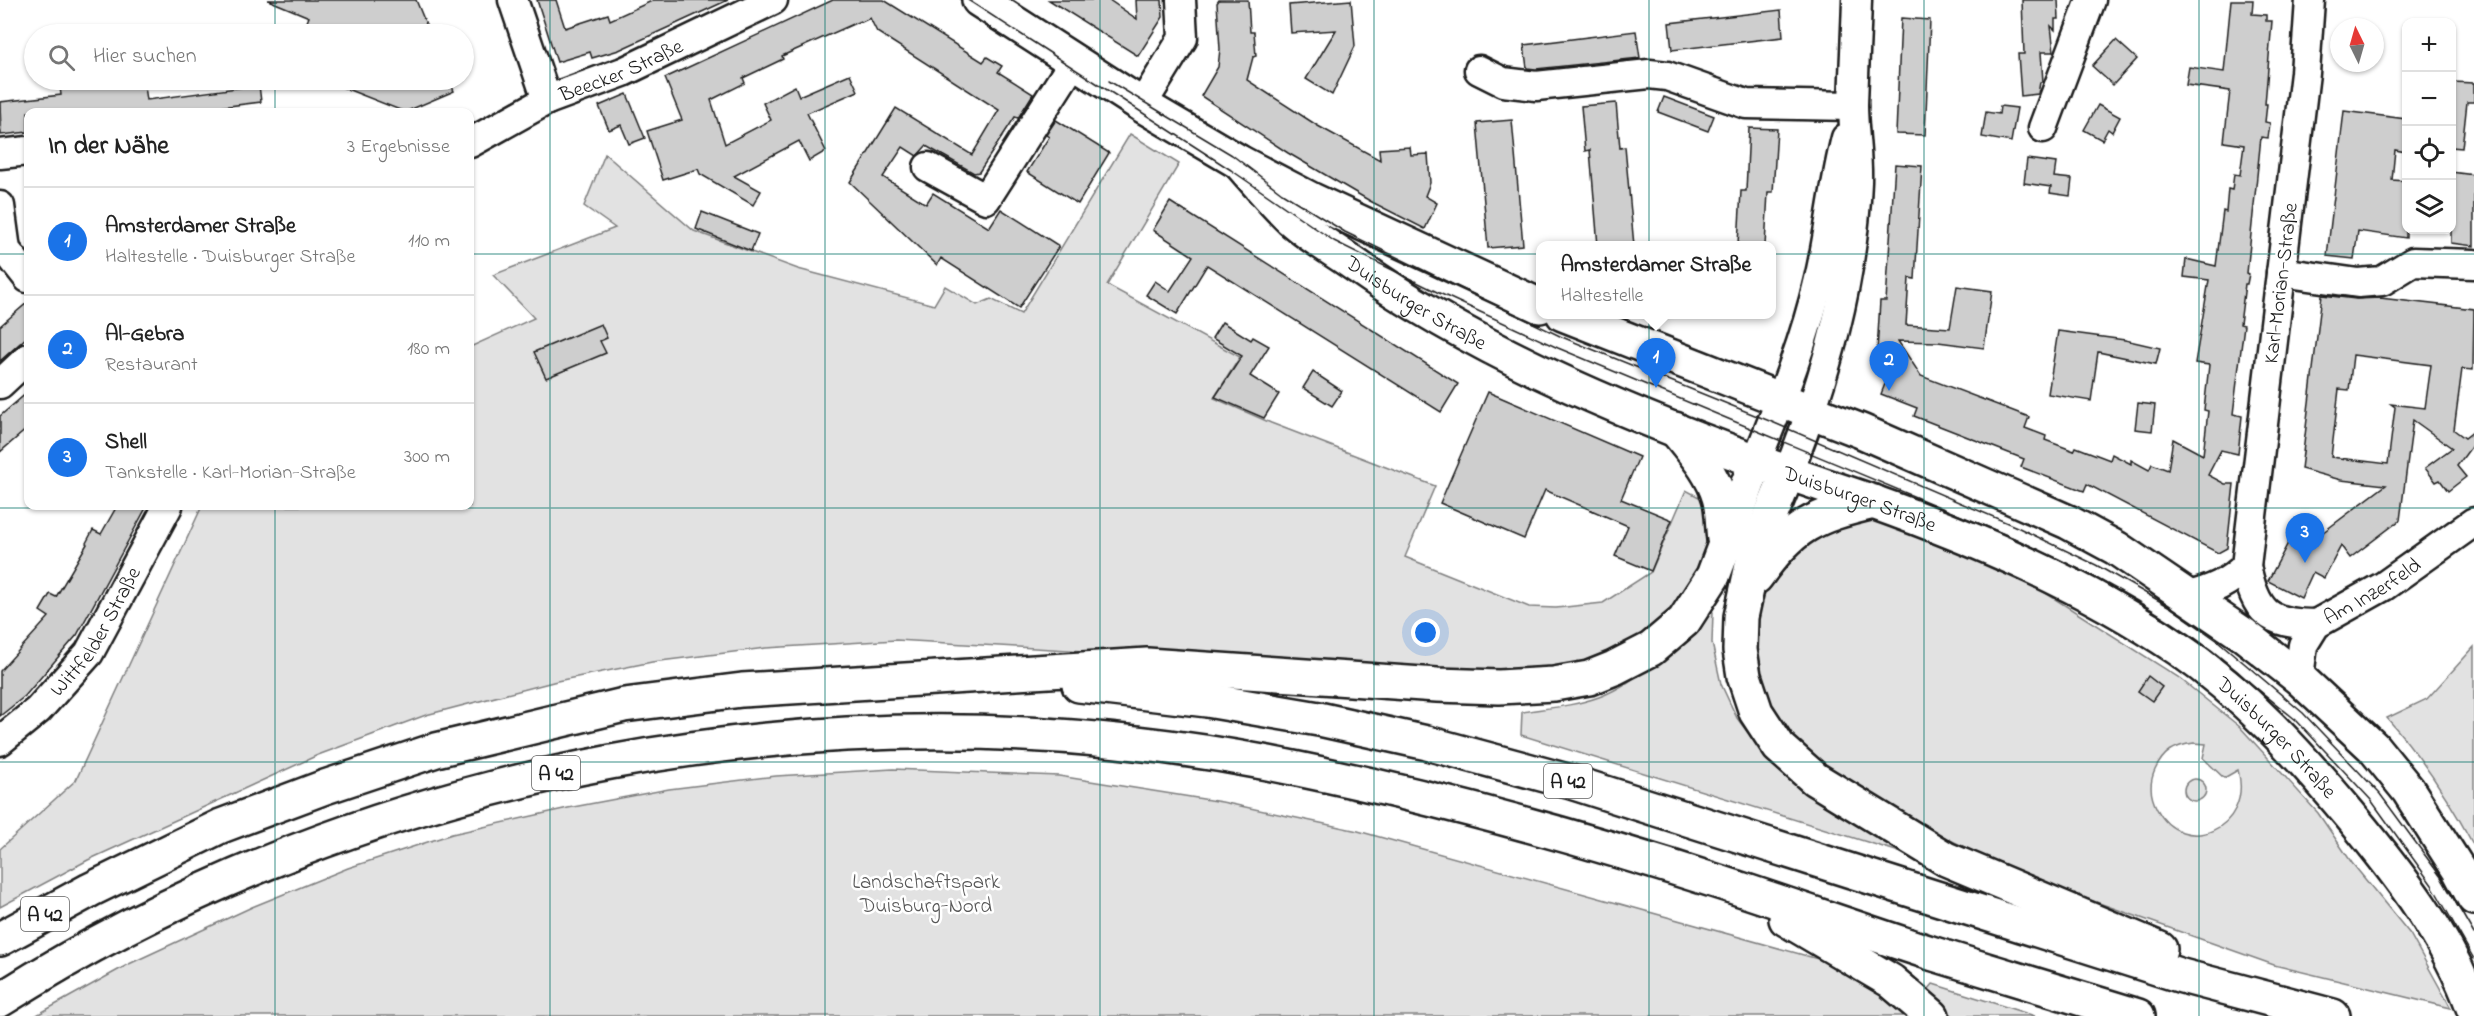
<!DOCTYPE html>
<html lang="de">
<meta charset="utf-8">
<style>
body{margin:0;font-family:"Indie Flower",sans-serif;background:#f6f6f6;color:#222}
.controls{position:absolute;right:18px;top:18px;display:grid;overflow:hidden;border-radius:12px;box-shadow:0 2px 4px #0004}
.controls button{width:54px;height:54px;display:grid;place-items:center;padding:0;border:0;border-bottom:2px solid #e0e0e0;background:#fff;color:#222;font:30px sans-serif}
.compass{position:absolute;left:2330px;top:18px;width:54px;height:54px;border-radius:50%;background:#fff;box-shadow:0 2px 4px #0004;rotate:355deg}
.you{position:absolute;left:1426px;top:633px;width:21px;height:21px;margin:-15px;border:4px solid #fff;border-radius:50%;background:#1a73e8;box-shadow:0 0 0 9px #1a73e833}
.badge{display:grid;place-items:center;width:39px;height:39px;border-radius:50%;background:#1a73e8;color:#fff;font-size:20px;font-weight:700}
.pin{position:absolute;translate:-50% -50px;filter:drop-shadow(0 2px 3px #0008)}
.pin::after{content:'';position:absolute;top:32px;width:21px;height:18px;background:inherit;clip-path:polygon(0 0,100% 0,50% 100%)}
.popup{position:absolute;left:1536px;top:241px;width:240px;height:78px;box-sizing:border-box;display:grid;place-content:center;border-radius:12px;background:#fff;filter:drop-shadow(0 2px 4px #0005);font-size:20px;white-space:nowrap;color:#767676}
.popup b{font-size:22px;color:#222}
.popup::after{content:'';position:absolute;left:50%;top:100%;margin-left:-12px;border:12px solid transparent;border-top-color:#fff}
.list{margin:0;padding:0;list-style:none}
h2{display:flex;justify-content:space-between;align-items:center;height:78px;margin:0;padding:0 24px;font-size:26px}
h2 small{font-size:20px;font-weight:400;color:#767676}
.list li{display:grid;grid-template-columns:39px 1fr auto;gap:18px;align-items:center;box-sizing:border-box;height:108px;padding:0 24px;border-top:2px solid #e0e0e0}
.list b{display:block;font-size:22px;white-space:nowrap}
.list p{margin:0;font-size:20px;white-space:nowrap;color:#767676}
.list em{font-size:20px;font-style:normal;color:#767676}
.icon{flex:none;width:33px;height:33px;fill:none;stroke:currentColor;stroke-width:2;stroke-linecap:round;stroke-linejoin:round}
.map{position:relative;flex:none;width:2474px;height:1016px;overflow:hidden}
.search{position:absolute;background:#fff;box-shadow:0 2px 4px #0004;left:24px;top:24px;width:450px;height:66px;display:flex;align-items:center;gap:15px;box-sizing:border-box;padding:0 21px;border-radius:33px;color:#767676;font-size:22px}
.panel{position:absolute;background:#fff;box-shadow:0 2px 4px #0004;left:24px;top:108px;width:450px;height:402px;border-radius:12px}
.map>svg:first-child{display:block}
.green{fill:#e2e2e2;stroke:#7f7f7f;stroke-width:1.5;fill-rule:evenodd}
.building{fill:#cecece;stroke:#1c1c1c;stroke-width:1.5;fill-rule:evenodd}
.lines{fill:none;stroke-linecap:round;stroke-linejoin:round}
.minor-casing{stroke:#1c1c1c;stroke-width:33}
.major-casing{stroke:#1c1c1c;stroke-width:38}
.highway-casing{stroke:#1c1c1c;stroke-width:38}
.minor{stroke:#fff;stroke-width:28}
.major{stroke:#fff;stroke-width:33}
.highway{stroke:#fff;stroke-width:33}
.tram{stroke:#1c1c1c;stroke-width:1.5}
.grid{fill:none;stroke:#0f766e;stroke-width:1.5;stroke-opacity:0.55}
.labels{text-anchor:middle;stroke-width:5;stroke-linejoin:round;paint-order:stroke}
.shield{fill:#fff;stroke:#606060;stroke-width:1.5}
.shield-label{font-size:20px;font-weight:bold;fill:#1c1c1c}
.street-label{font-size:21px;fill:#1c1c1c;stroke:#fff}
.park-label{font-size:21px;fill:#575757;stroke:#fff}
</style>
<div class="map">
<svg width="2474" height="1016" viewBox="0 0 2474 1016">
<rect width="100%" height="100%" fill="#fff"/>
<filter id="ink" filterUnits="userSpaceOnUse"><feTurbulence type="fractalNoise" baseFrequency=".0167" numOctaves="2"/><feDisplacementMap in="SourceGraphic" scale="12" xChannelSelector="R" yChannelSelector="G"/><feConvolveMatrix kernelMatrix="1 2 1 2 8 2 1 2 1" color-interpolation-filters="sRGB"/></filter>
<g filter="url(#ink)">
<!-- green -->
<g class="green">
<path d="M 1130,134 L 1179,164 L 1107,285 L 1240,357 L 1214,398 L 1271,423 L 1435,486 L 1405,557 L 1529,607 L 1556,608 L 1603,603 L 1651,572 L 1686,490 L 1712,504 C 1712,514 1713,526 1710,536 C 1693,611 1626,656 1554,669 C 1536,672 1516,670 1498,670 L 1153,655 L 896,640 L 766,648 L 652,662 L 557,681 L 426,715 L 318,755 L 88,860 L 0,907 L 0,849 L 76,780 L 202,506 L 470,506 L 470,347 L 534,318 L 493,275 L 615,228 L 584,206 L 605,154 L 694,231 L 798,269 L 934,305 L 945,286 L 977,305 L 991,299 L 1021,314 Z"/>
<path d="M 1857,514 L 1887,521 L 2033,585 L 2178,677 L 2240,727 L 2318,813 L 2352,863 L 2410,934 L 2451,1008 L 2274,965 L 2065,891 L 1981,855 L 1905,818 L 1827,771 L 1787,736 L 1765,703 L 1753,638 L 1756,606 L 1771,572 L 1796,543 ZM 2194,743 L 2206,744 L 2203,758 L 2224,778 L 2238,770 C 2254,830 2182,858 2157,809 C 2150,796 2149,783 2155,770 C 2164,751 2174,746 2194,743 Z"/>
<path d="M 1702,608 L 1713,612 L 1712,643 L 1721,684 L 1737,718 L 1763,753 L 1909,855 L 1521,735 L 1522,712 C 1548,708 1574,706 1599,697 C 1642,681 1674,643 1702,608 Z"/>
<path d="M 2474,647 L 2474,846 C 2451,803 2420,755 2387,718 L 2427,699 Z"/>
<polygon points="893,769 1059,776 1222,802 1358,831 1836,964 1882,992 1910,1016 35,1016 129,964 252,907 348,868 452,834 568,808 669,789 776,776"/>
<circle cx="2195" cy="790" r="11"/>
<polygon points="1933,984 2035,1016 1953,1016 1928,990"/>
</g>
<!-- building -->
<g class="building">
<polygon points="268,0 416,0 430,34 302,34 309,17"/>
<polygon points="537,0 556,0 565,28 608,14 610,20 654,0 728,0 619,50 592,58 590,52 557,62"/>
<polygon points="833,0 884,0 983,62 987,57 1002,66 998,72 1033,94 1018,118 1015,117 979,172 974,173 926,146 917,156 903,147 883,177 926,204 933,193 989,228 1001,209 1059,246 1019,308 941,258 937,265 850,182 896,108 972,155 999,110 877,32 870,18 862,22 860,21 782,56 783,59 743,78 745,83 711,100 725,144 771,120 763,103 795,86 799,96 850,74 858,91 807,113 826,151 809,161 799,141 734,176 761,191 753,205 700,174 698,169 663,180 647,131 682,120 665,78"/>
<polygon points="1049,0 1109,0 1137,19 1136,0 1162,0 1163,17 1138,56"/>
<polygon points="1219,0 1248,0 1250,32 1254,32 1256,56 1253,57 1247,80 1318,126 1380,160 1379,149 1410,147 1411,155 1428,154 1430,183 1425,196 1437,203 1425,229 1370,201 1288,153 1201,96 1218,67 1220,49 1217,3"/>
<polygon points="1351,0 1355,46 1332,95 1306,79 1336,30 1291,33 1289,5"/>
<polygon points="2022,0 2058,0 2059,19 2055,19 2055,30 2051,26 2054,52 2041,52 2043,82 2040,82 2038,94 2021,96 2018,54 2024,54"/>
<polygon points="2231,0 2253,0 2252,14 2266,15 2266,21 2272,21 2265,104 2267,104 2265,122 2270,123 2268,138 2261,137 2247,273 2249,274 2247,284 2245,284 2240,324 2244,325 2233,414 2242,416 2238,454 2221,450 2208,475 2225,484 2234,484 2227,548 2218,553 2087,484 2084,491 2021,467 2024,459 1914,416 1917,408 1881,394 1889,374 1878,370 1879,352 1877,352 1880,301 1886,301 1895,164 1922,166 1915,279 1909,278 1906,325 1950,328 1957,286 1992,291 1984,348 1938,342 1898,341 1921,376 2029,417 2025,428 2046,436 2045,440 2074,451 2076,447 2110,460 2112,454 2131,464 2131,460 2149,470 2152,464 2168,470 2173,439 2203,455 2208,411 2204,410 2209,365 2195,363 2209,280 2184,277 2186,259 2216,266 2223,211 2226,212 2228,189 2232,190 2234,174 2240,175 2244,145 2224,142 2230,91 2186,85 2189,67 2224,72"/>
<polygon points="1781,10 1783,37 1672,50 1669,23"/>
<polygon points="1901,18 1930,20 1925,135 1896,134"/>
<polygon points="1636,31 1640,58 1536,69 1527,68 1524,45"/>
<polygon points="2116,40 2137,59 2113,85 2092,66"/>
<polygon points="129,80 144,80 147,100 259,85 261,102 179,112 28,112 28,132 1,135 0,102 61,95 60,87"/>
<polygon points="324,80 449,80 454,91 405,112"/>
<polygon points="2452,82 2474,83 2474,102 2467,102 2462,148 2451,147"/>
<polygon points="627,94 645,138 629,144 621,125 609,130 599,106"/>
<polygon points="1664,97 1714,116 1708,131 1658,112"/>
<polygon points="1616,103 1620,148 1625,147 1634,246 1598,246 1590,150 1585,151 1581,106"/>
<polygon points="2098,105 2120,117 2112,132 2108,129 2102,140 2084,130"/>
<polygon points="2000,106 2017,108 2011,142 1982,137 1986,112 1999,114"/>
<polygon points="2344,111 2406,119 2406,152 2395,150 2392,180 2406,181 2406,238 2358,231 2354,259 2327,256"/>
<polygon points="1056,120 1109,153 1078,204 1027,172 1049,137 1046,135"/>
<polygon points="1512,120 1523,245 1488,248 1477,123"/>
<polygon points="1749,128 1777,129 1773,192 1768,192 1765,246 1738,244 1741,191 1746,191"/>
<polygon points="2027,159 2056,163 2054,177 2072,179 2070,196 2050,193 2051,187 2024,183"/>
<polygon points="2451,172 2474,175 2474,246 2451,243"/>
<polygon points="1170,202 1458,384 1441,412 1207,265 1177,314 1146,295 1155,281 1170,291 1193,256 1153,230"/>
<polygon points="702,212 758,234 751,251 696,229"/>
<path d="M 2322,295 L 2356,299 L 2380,298 L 2474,309 L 2473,370 L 2462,369 L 2454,430 L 2465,438 L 2474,431 L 2474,443 L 2457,466 L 2466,477 L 2448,491 L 2440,480 L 2436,482 L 2425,468 L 2452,448 L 2413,420 L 2400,520 L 2350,558 L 2341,546 L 2324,578 L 2313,572 L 2301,598 L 2268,581 L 2297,526 L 2318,536 L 2386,485 L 2341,480 L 2301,469 ZM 2353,355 L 2431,365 L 2425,408 L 2391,404 L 2395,407 L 2388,464 L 2331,457 L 2339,389 L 2349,390 Z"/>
<polygon points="28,302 28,336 0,361 0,326"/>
<polygon points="1222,322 1251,340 1253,337 1269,346 1250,376 1279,394 1264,418 1215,397 1242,356 1212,338"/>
<polygon points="601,324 607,338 600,341 606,353 546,378 534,352"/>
<polygon points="2058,331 2125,340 2160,348 2156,364 2098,352 2091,401 2048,394"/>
<polygon points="1313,372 1342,391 1332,406 1303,388"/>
<polygon points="28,392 28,428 0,452 0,416"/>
<polygon points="1488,392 1639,457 1621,499 1672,520 1651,571 1615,556 1628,526 1545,490 1524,539 1440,503"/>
<polygon points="2138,403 2155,405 2152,431 2135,429"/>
<polygon points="117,506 147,506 77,635 25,696 0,716 0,671 49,617 40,611 50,594 56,597 87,544 86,543 93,530 101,534"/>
<polygon points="2148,676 2162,687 2152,701 2138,691"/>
</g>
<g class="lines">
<!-- minor casing -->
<g class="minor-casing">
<g id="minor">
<polyline points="513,0 547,100"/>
<path d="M 2310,0 L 2305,73 L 2246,566 C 2256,613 2268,624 2316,624"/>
<polyline points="1479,70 1503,82 1536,86 1649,74 1667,76 1746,104 1853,106"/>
<polyline points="1142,105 1183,38 1181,0"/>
<polyline points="2043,128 2091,0"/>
<path id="s1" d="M 470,143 L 547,100 L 623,72 L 773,0"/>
<polyline points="0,154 28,151"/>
<polyline points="928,167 986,199 1074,61"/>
<polyline points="0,206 6,250 28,278"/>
<polyline points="2281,272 2358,283 2382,281 2413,262 2474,264"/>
<polyline points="0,384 28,358"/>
<path d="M 1756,462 C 1780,402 1805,341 1819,279 C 1830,232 1834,184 1846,138"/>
<path d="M 1788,473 C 1825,380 1853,283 1857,182 C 1858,156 1853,130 1853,105 C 1854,70 1856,35 1857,0"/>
<path d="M 2189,596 C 2212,590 2229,583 2246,566"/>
<path id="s2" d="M 2299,678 L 2303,645 L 2316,624 L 2384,586 L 2474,522"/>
<path id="s3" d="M 0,741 L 38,710 L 89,653 L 168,506"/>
</g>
</g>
<!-- major casing -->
<g class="major-casing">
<g id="major">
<polyline points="979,0 1142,105 1239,162 1312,200 1540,306"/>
<path id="s4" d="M 1239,162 C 1256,181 1273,202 1291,219 C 1310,236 1334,250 1354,264 C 1477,351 1616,409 1756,461 C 1794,476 1834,488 1873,502 C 1979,540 2085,585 2179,649 C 2245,695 2299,754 2350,815 C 2399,874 2448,937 2474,1010"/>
<polyline points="1563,314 1861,431 2068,522 2116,548 2244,635 2299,678 2373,747 2408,790 2459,870 2474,898"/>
</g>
</g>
<!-- highway casing -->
<g class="highway-casing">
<g id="highway">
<path d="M 1675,429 C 1692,451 1711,470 1719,497 C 1723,510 1722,526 1724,539"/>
<polyline points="1788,473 1754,556 1741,617 1740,650 1744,676 1756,712 1779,747 1815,779 1946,859 2160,949"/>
<path d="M 1756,577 C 1793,525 1814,516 1874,502"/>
<polyline points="1079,685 1207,700 1319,719 1427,743 1571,782 2182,976 2333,1016"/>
<polyline points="1786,919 1891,981 1932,1016"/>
<polyline points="0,939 90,890 221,826 325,787 436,750 624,705 742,690 1147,665 1437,685 1499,687 1554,684 1589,678 1614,668 1651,649 1684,621 1713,576 1756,462"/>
<path d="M 0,1000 C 373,764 835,680 1268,763 C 1422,793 1573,835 1722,883 C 1793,906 1863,931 1934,954 C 2002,975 2070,995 2138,1016"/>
</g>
</g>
<!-- minor -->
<use href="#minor" class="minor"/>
<!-- major -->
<use href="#major" class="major"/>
<!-- highway -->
<use href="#highway" class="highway"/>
<!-- tram -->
<g class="tram">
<polyline points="968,0 1231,170 1334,241 1437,292 1558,348 2014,538 2089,574 2163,618 2208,649 2296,720 2371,800 2432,885 2474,959"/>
<polyline points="1109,81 1232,155 1282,193 1345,232 1562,337 1772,422 2017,527 2096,565 2170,607 2218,641 2303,713 2380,794 2441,877 2474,934"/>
</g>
</g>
</g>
<!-- grid -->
<path class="grid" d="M 275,0 L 275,34M 550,0 L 550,1016M 825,0 L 825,1016M 1100,0 L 1100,1016M 1374,0 L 1374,1016M 1649,0 L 1649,1016M 1924,0 L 1924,1016M 2199,0 L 2199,1016M 275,80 L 275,112M 0,254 L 28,254M 470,254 L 2474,254M 275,506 L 275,1016M 0,508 L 2474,508M 0,762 L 2474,762"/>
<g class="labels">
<!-- shield labels -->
<g class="shield">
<rect x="532" y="756" width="48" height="34" rx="4.5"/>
<rect x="1544" y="764" width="48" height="34" rx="4.5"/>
<rect x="21" y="897" width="48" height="34" rx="4.5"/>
</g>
<g class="shield-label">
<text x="556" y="780">A 42</text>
<text x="1568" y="788">A 42</text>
<text x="45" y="921">A 42</text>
</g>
<!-- street labels -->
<g class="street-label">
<text dy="7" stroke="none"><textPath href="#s1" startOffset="168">Beecker Straße</textPath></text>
<text transform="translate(2280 283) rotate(-83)" y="7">Karl-Morian-Straße</text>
<text dy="7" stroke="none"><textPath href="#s4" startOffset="228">Duisburger Straße</textPath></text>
<text dy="7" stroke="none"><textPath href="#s4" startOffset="714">Duisburger Straße</textPath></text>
<text dy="7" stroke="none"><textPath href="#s2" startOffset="123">Am Inzerfeld</textPath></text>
<text dy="7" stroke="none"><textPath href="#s3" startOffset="147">Wittfelder Straße</textPath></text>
<text dy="7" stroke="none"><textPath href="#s4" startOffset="1200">Duisburger Straße</textPath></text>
</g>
<!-- park labels -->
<g class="park-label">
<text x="926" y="888">Landschaftspark<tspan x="926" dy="24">Duisburg-Nord</tspan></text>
</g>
</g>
</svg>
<div class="controls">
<button>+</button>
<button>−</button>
<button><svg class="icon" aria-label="locate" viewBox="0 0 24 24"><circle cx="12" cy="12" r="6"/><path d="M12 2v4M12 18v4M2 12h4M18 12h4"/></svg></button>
<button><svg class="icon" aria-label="layers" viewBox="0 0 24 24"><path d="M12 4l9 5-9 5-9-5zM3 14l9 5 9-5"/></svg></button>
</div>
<svg class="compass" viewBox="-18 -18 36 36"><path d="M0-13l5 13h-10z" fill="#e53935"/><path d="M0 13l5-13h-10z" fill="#767676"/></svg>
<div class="you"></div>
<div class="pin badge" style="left:1656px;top:388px">1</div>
<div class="popup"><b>Amsterdamer Straße</b>Haltestelle</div>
<div class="pin badge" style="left:1889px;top:391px">2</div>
<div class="pin badge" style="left:2305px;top:563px">3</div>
<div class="search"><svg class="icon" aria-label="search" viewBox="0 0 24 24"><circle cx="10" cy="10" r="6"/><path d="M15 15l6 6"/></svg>Hier suchen</div>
<section class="panel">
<h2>In der Nähe<small>3 Ergebnisse</small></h2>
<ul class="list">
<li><span class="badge">1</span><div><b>Amsterdamer Straße</b><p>Haltestelle · Duisburger Straße</p></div><em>110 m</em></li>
<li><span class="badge">2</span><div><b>Al-Gebra</b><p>Restaurant</p></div><em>180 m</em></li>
<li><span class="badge">3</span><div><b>Shell</b><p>Tankstelle · Karl-Morian-Straße</p></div><em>300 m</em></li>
</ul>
</section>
</div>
